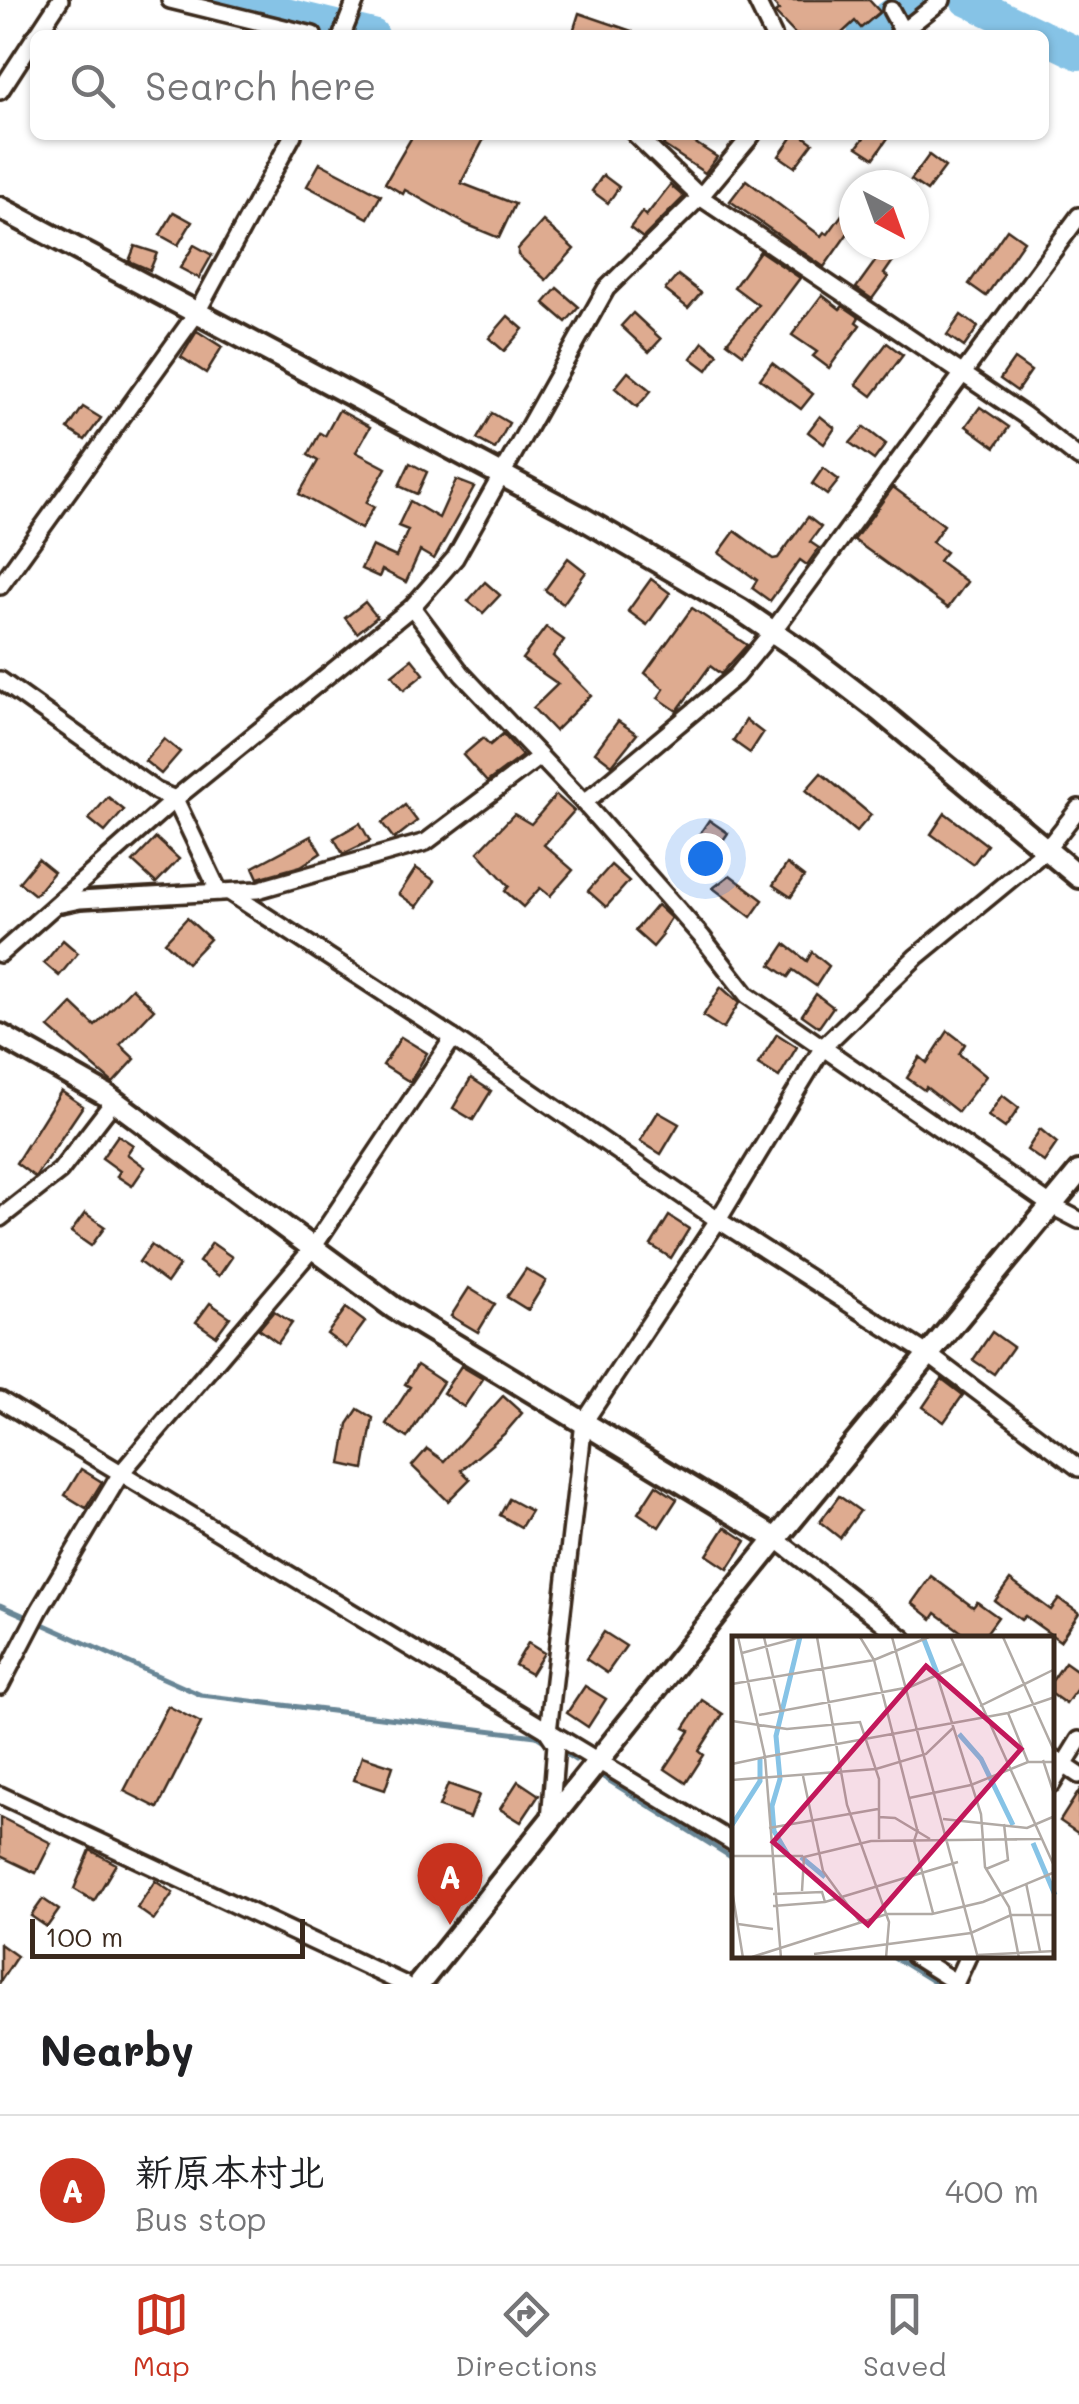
<!DOCTYPE html>
<meta charset="utf-8">
<style>
body{margin:0;font-family:Mali,"Klee One",sans-serif;background:#f6f6f6;color:#202124}
.compass{position:absolute;left:839px;top:170px;width:90px;height:90px;border-radius:50%;background:#fff;box-shadow:0 2px 8px #0004;rotate:139deg}
.scale{position:absolute;left:30px;bottom:25px;width:275px;box-sizing:border-box;padding-left:10px;border:5px solid #3b2a1e;border-top:0;font-size:28px;line-height:35px;white-space:nowrap;color:#3b2a1e;-webkit-text-stroke:8px #fff;paint-order:stroke}
.you{position:absolute;left:705px;top:858px;width:35px;height:35px;margin:-25px;border:8px solid #fff;border-radius:50%;background:#1a73e8;box-shadow:0 0 0 15px #1a73e833}
.badge{display:grid;place-items:center;width:65px;height:65px;border-radius:50%;background:#c8321e;color:#fff;font-size:32px;font-weight:700}
.pin{position:absolute;translate:-50% -82px;filter:drop-shadow(0 2px 5px #0008)}
.pin::after{content:'';position:absolute;top:52px;width:35px;height:30px;background:inherit;clip-path:polygon(0 0,100% 0,50% 100%)}
.list{margin:0;padding:0;list-style:none}
h2{display:flex;justify-content:space-between;align-items:center;height:130px;margin:0;padding:0 40px;font-size:42px}
h2 small{font-size:32px;font-weight:400;color:#757577}
.list li{display:grid;grid-template-columns:65px 1fr auto;gap:30px;align-items:center;box-sizing:border-box;height:150px;padding:0 40px;border-top:2px solid #e0e0e0}
.list b{display:block;font-size:38px;white-space:nowrap}
.list p{margin:0;font-size:32px;white-space:nowrap;color:#757577}
.list em{font-size:32px;font-style:normal;color:#757577}
.icon{flex:none;width:55px;height:55px;fill:none;stroke:currentColor;stroke-width:2;stroke-linecap:round;stroke-linejoin:round}
.map{position:relative;flex:none;width:1079px;height:1984px;overflow:hidden}
.search{position:absolute;background:#fff;box-shadow:0 2px 8px #0004;left:30px;right:30px;top:30px;height:110px;display:flex;align-items:center;gap:25px;box-sizing:border-box;padding:0 35px;border-radius:15px;color:#757577;font-size:38px}
.sheet{height:280px;background:#fff}
nav{display:flex;justify-content:space-around;align-items:center;box-sizing:border-box;height:140px;border-top:2px solid #e0e0e0;background:#fff;font-size:28px;color:#757577}
nav a{display:grid;justify-items:center;gap:5px}
nav .on{color:#c8321e}
.map>svg:first-child{display:block}
.lines{fill:none;stroke-linecap:round;stroke-linejoin:round}
.stream{stroke:#688696;stroke-width:5}
.river{stroke:#86c3e6;stroke-width:32}
.building{fill:#deab90;stroke:#3b2a1e;stroke-width:2.5}
.minor-casing{stroke:#3b2a1e;stroke-width:22}
.tertiary-casing{stroke:#3b2a1e;stroke-width:28}
.minor{stroke:#fff;stroke-width:15}
.tertiary{stroke:#fff;stroke-width:20}
.inset-river{fill:none;stroke:#86c3e6;stroke-width:5}
.inset-road{fill:none;stroke:#b1aaa5;stroke-width:2.5}
.view{fill:#c2185b;fill-opacity:0.15;stroke:#c2185b;stroke-width:5}
.inset-edge{fill:none;stroke:#3b2a1e;stroke-width:5}
</style>
<div class="map">
<svg width="1079" height="1984" viewBox="0 0 1079 1984">
<rect width="100%" height="100%" fill="#fff"/>
<filter id="ink" filterUnits="userSpaceOnUse"><feTurbulence type="fractalNoise" baseFrequency=".01" numOctaves="2"/><feDisplacementMap in="SourceGraphic" scale="20" xChannelSelector="R" yChannelSelector="G"/><feConvolveMatrix kernelMatrix="1 2 1 2 8 2 1 2 1" color-interpolation-filters="sRGB"/></filter>
<g filter="url(#ink)">
<g class="lines">
<!-- stream -->
<g class="stream">
<polyline points="0,1605 201,1695 536,1736 547,1743"/>
<polyline points="561,1751 575,1760"/>
<polyline points="603,1777 734,1859"/>
<polyline points="892,1956 937,1984"/>
</g>
<!-- river -->
<g class="river">
<polyline points="228,0 373,35"/>
<polyline points="966,0 1040,35"/>
<polyline points="863,35 912,0"/>
<polyline points="1044,37 1079,54"/>
</g>
</g>
<!-- building -->
<g class="building">
<polygon points="770,0 869,0 880,12 861,28 855,21 840,35 796,35 775,13 779,10"/>
<polygon points="579,13 632,31 631,35 572,35"/>
<polygon points="413,135 486,135 461,183 515,204 499,238 468,225 405,190 403,194 385,183"/>
<polygon points="671,135 683,135 717,157 705,173 663,145"/>
<polygon points="794,135 802,135 813,143 795,167 779,156"/>
<polygon points="866,135 890,135 874,158 857,147"/>
<polygon points="929,155 945,167 927,191 911,180"/>
<polygon points="320,163 381,195 368,218 307,186"/>
<polygon points="603,175 619,187 608,203 592,191"/>
<polygon points="746,180 821,236 824,232 828,234 854,198 854,237 848,233 824,267 730,201"/>
<polygon points="670,185 684,197 643,238 630,228 642,212 646,216"/>
<polygon points="174,212 192,222 178,245 160,235"/>
<polygon points="543,221 574,249 546,280 518,255 518,249"/>
<polygon points="1007,229 1024,241 986,296 969,284"/>
<polygon points="194,245 212,255 199,278 180,268"/>
<polygon points="887,245 904,245 884,274 888,277 872,299 856,288"/>
<polygon points="135,246 157,253 150,270 129,261"/>
<polygon points="760,251 800,278 743,354 727,342 758,305 734,287"/>
<polygon points="678,275 701,293 688,308 665,290"/>
<polygon points="557,288 579,307 566,322 544,303"/>
<polygon points="822,295 840,309 843,306 859,317 856,322 860,325 829,368 813,356 817,352 792,335"/>
<polygon points="633,313 661,339 649,352 621,326"/>
<polygon points="961,315 978,327 964,347 947,335"/>
<polygon points="508,316 523,329 504,351 489,338"/>
<polygon points="197,331 222,347 206,373 181,357"/>
<polygon points="703,342 718,354 707,370 691,358"/>
<polygon points="887,343 903,355 872,396 856,384"/>
<polygon points="1014,359 1031,371 1017,391 1000,379"/>
<polygon points="772,363 813,394 801,409 760,379"/>
<polygon points="628,372 651,391 637,407 615,388"/>
<polygon points="83,407 101,418 85,440 68,429"/>
<polygon points="980,407 1009,427 995,447 966,426"/>
<polygon points="339,410 370,427 356,452 386,468 366,503 374,507 361,529 299,494 318,461 308,455 320,433 325,436"/>
<polygon points="492,413 509,423 495,449 477,439"/>
<polygon points="820,416 835,428 824,444 808,432"/>
<polygon points="864,427 886,444 874,460 850,443"/>
<polygon points="410,463 427,472 417,494 399,486"/>
<polygon points="823,468 839,480 827,495 812,484"/>
<polygon points="456,480 474,487 434,559 420,551 406,582 382,570 379,577 361,569 372,546 396,557 408,530 398,526 410,501 439,518"/>
<polygon points="893,487 944,525 932,542 946,552 939,561 967,582 948,608 854,540"/>
<polygon points="808,517 821,527 810,542 819,548 807,565 800,560 770,601 752,588 757,580 719,553 735,531 773,559 778,558"/>
<polygon points="568,558 586,572 563,604 545,590"/>
<polygon points="651,579 670,593 647,625 628,611"/>
<polygon points="485,582 500,595 483,613 468,601"/>
<polygon points="365,602 377,617 357,633 345,618"/>
<polygon points="692,608 747,645 721,674 710,666 677,711 658,698 664,689 645,673"/>
<polygon points="546,627 564,640 553,656 591,695 555,731 533,708 558,684 522,659"/>
<polygon points="412,659 424,674 404,690 392,675"/>
<polygon points="746,720 763,733 750,753 733,741"/>
<polygon points="618,721 637,734 612,765 595,752"/>
<polygon points="503,734 522,756 487,782 463,755 483,738 490,745"/>
<polygon points="164,739 180,752 161,774 145,761"/>
<polygon points="821,773 871,815 856,832 806,790"/>
<polygon points="556,795 574,811 544,845 573,870 550,896 540,888 523,907 505,891 509,886 478,852 514,814 531,824"/>
<polygon points="108,797 124,810 105,832 89,819"/>
<polygon points="405,805 417,821 394,839 382,823"/>
<polygon points="945,813 987,845 973,864 931,834"/>
<polygon points="709,820 728,833 707,864 688,851"/>
<polygon points="360,823 370,841 343,854 334,838"/>
<polygon points="311,836 321,853 301,866 258,878 253,867"/>
<polygon points="156,838 179,859 156,883 133,862"/>
<polygon points="38,859 54,872 35,895 19,882"/>
<polygon points="787,864 804,877 791,897 773,885"/>
<polygon points="611,865 629,881 606,907 588,891"/>
<polygon points="416,868 435,881 417,907 399,894"/>
<polygon points="730,875 763,900 751,917 713,888"/>
<polygon points="657,905 671,918 661,933 663,935 653,947 635,931"/>
<polygon points="187,918 210,939 187,963 165,942"/>
<polygon points="63,940 78,953 59,976 44,963"/>
<polygon points="785,944 807,961 812,952 829,966 816,986 793,970 788,977 771,965"/>
<polygon points="721,987 739,1003 723,1029 703,1016"/>
<polygon points="132,988 154,1009 120,1045 135,1059 113,1083 49,1028 72,1004 95,1026"/>
<polygon points="816,994 833,1007 819,1027 802,1015"/>
<polygon points="948,1031 965,1044 959,1054 986,1076 958,1112 926,1087 924,1090 907,1078 920,1057 927,1063"/>
<polygon points="777,1034 797,1047 779,1077 758,1064"/>
<polygon points="401,1037 427,1053 410,1082 383,1065"/>
<polygon points="471,1078 491,1091 473,1120 453,1108"/>
<polygon points="61,1091 83,1106 35,1177 16,1163"/>
<polygon points="1002,1095 1019,1108 1005,1128 988,1116"/>
<polygon points="658,1112 679,1124 661,1154 640,1141"/>
<polygon points="1040,1129 1057,1143 1044,1162 1027,1150"/>
<polygon points="118,1135 133,1145 127,1154 145,1167 132,1186 117,1176 120,1171 102,1158"/>
<polygon points="85,1213 105,1227 91,1246 71,1232"/>
<polygon points="669,1216 689,1229 671,1258 651,1245"/>
<polygon points="212,1243 232,1257 219,1276 199,1262"/>
<polygon points="151,1245 179,1266 167,1283 139,1262"/>
<polygon points="526,1269 546,1281 528,1310 507,1297"/>
<polygon points="469,1288 495,1304 478,1332 451,1316"/>
<polygon points="210,1303 230,1317 216,1336 196,1322"/>
<polygon points="346,1308 365,1322 346,1348 327,1334"/>
<polygon points="274,1311 292,1323 278,1343 259,1329"/>
<polygon points="992,1332 1013,1347 994,1374 973,1360"/>
<polygon points="417,1365 443,1382 407,1438 386,1424 410,1387 405,1384"/>
<polygon points="461,1366 483,1379 464,1407 443,1393"/>
<polygon points="942,1379 963,1395 944,1422 923,1407"/>
<polygon points="503,1396 522,1413 504,1434 461,1470 470,1479 448,1501 412,1466 427,1449 444,1461"/>
<polygon points="358,1409 373,1418 364,1469 341,1464 348,1424"/>
<polygon points="81,1469 102,1482 86,1508 65,1495"/>
<polygon points="656,1485 677,1499 659,1527 638,1513"/>
<polygon points="839,1496 860,1511 840,1538 820,1522"/>
<polygon points="509,1499 531,1511 521,1527 500,1515"/>
<polygon points="725,1527 746,1541 728,1569 707,1555"/>
<polygon points="931,1576 973,1607 977,1602 998,1617 982,1639 971,1639 936,1613 932,1619 912,1603"/>
<polygon points="1010,1580 1051,1610 1059,1599 1079,1613 1060,1641 1025,1616 1021,1620 995,1601"/>
<polygon points="604,1632 626,1646 607,1673 586,1659"/>
<polygon points="528,1643 544,1653 531,1674 515,1665"/>
<polygon points="1065,1662 1079,1672 1079,1686 1066,1704 1052,1694 1052,1681"/>
<polygon points="585,1686 606,1699 588,1727 567,1713"/>
<polygon points="702,1700 723,1714 699,1751 704,1755 686,1783 665,1769 690,1731 684,1728"/>
<polygon points="168,1706 201,1723 158,1808 124,1791"/>
<polygon points="362,1756 393,1766 385,1790 354,1780"/>
<polygon points="518,1781 539,1795 521,1822 500,1809"/>
<polygon points="448,1784 479,1795 470,1818 439,1807"/>
<polygon points="1079,1791 1079,1834 1060,1821"/>
<polygon points="0,1817 51,1843 36,1873 0,1856"/>
<polygon points="90,1850 116,1864 94,1901 74,1889"/>
<polygon points="155,1881 173,1893 154,1920 137,1908"/>
<polygon points="43,1899 59,1910 47,1927 31,1916"/>
<polygon points="0,1944 17,1956 0,1982"/>
</g>
<g class="lines">
<!-- minor casing -->
<g class="minor-casing">
<g id="minor">
<polyline points="170,0 313,35"/>
<polyline points="756,0 773,35"/>
<polyline points="891,10 903,32"/>
<polyline points="37,35 60,0"/>
<polyline points="342,35 356,0"/>
<polyline points="898,35 942,0"/>
<polyline points="0,91 35,37"/>
<polyline points="636,135 700,197 1024,415 1079,458"/>
<polyline points="0,586 196,314 293,135"/>
<polyline points="412,607 462,674 584,803 702,937 747,995 1052,1206 1079,1220"/>
<polyline points="0,680 156,791 175,799 219,892"/>
<polyline points="584,803 736,676 773,631 1079,216"/>
<polyline points="229,892 453,1038 718,1220 929,1355 1079,1468"/>
<polyline points="61,904 80,900 257,890 426,842 539,757"/>
<polyline points="0,954 175,799 412,607 455,558 606,289 700,197 752,135"/>
<polyline points="0,1218 60,1171 114,1101"/>
<polyline points="0,1400 734,1843"/>
<polyline points="776,1539 904,1639"/>
<polyline points="0,1686 40,1609 121,1473 312,1249 453,1038"/>
<polyline points="1052,1757 1079,1775"/>
<polyline points="1052,1784 1079,1740"/>
<polyline points="0,1795 404,1984"/>
<polyline points="550,1821 556,1744 548,1732 584,1422 718,1220 823,1047 916,957 1046,850 1079,808"/>
<polyline points="914,1956 955,1982"/>
<polyline points="955,1984 968,1956"/>
</g>
</g>
<!-- tertiary casing -->
<g class="tertiary-casing">
<g id="tertiary">
<polyline points="0,208 577,515 741,610 807,655 880,711 1079,877"/>
<polyline points="0,1035 106,1095 394,1308 776,1539"/>
<polyline points="419,1984 776,1539 1079,1172"/>
</g>
</g>
<!-- minor -->
<use href="#minor" class="minor"/>
<!-- tertiary -->
<use href="#tertiary" class="tertiary"/>
</g>
</g>
<!-- overview -->
<g transform="translate(732 1636)">
<rect width="322" height="322" fill="#fff"/>
<path class="inset-river" d="M 191,1 L 205,37M 227,98 L 249,123 L 281,189M 0,189 L 28,145 L 28,123M 301,207 L 323,259M 56,219 L 42,195 L 40,170 L 48,143 L 44,100 L 68,1M 69,221 L 93,241"/>
<path class="inset-road" d="M 32,1 L 49,75M 85,1 L 115,169 L 157,286 L 154,322M 128,1 L 142,24 L 185,193M 160,1 L 246,322M 219,1 L 323,232M 271,1 L 323,117M 10,17 L 69,1M 205,40 L 249,178 L 253,231 L 277,271 L 287,322M 0,48 L 142,24 L 197,1M 248,70 L 323,33M 276,77 L 296,126M 27,79 L 178,51 L 230,28M 0,85 L 55,93 L 128,86 L 147,143 L 147,203M 311,124 L 323,161M 0,128 L 33,121 L 6,1M 71,140 L 91,235 L 128,286M 0,144 L 144,133 L 194,118 L 222,91M 177,162 L 239,149 L 296,126 L 323,126M 147,181 L 163,182 L 198,203M 211,183 L 295,192 L 323,180M 37,192 L 146,173M 186,193 L 182,205 L 201,277M 0,220 L 71,220M 254,233 L 276,224 L 272,188M 294,247 L 308,315M 0,254 L 11,322M 70,255 L 72,221 L 139,205 L 309,203M 41,258 L 90,256 L 93,266M 41,270 L 93,266 L 226,226M 6,288 L 41,293M 82,318 L 239,297 L 279,279 L 323,279M 245,319 L 323,315M 20,321 L 155,278 L 200,278 L 251,266 L 323,236M 49,322 L 33,121 L 276,77 L 323,61"/>
<path class="view" d="M 194,30 L 289,113 L 136,289 L 41,206 Z"/>
<rect width="322" height="322" class="inset-edge"/>
</g>
</svg>
<svg class="compass" viewBox="-18 -18 36 36"><path d="M0-13l5 13h-10z" fill="#e53935"/><path d="M0 13l5-13h-10z" fill="#757577"/></svg>
<div class="scale">100 m</div>
<div class="you"></div>
<div class="pin badge" style="left:450px;top:1925px">A</div>
<div class="search"><svg class="icon" aria-label="search" viewBox="0 0 24 24"><circle cx="10" cy="10" r="6"/><path d="M15 15l6 6"/></svg>Search here</div>
</div>
<section class="sheet">
<h2>Nearby<small></small></h2>
<ul class="list">
<li><span class="badge">A</span><div><b>新原本村北</b><p>Bus stop</p></div><em>400 m</em></li>
</ul>
</section>
<nav>
<a class="on"><svg class="icon" aria-label="map" viewBox="0 0 24 24"><path d="M3 6l6-2 6 2 6-2v14l-6 2-6-2-6 2zM9 4v14M15 6v14"/></svg>Map</a>
<a><svg class="icon" aria-label="directions" viewBox="0 0 24 24"><path d="M12 3l9 9-9 9-9-9zM9 14v-3h6M13 9l2 2-2 2"/></svg>Directions</a>
<a><svg class="icon" aria-label="saved" viewBox="0 0 24 24"><path d="M7 4h10v16l-5-4-5 4z"/></svg>Saved</a>
</nav>
